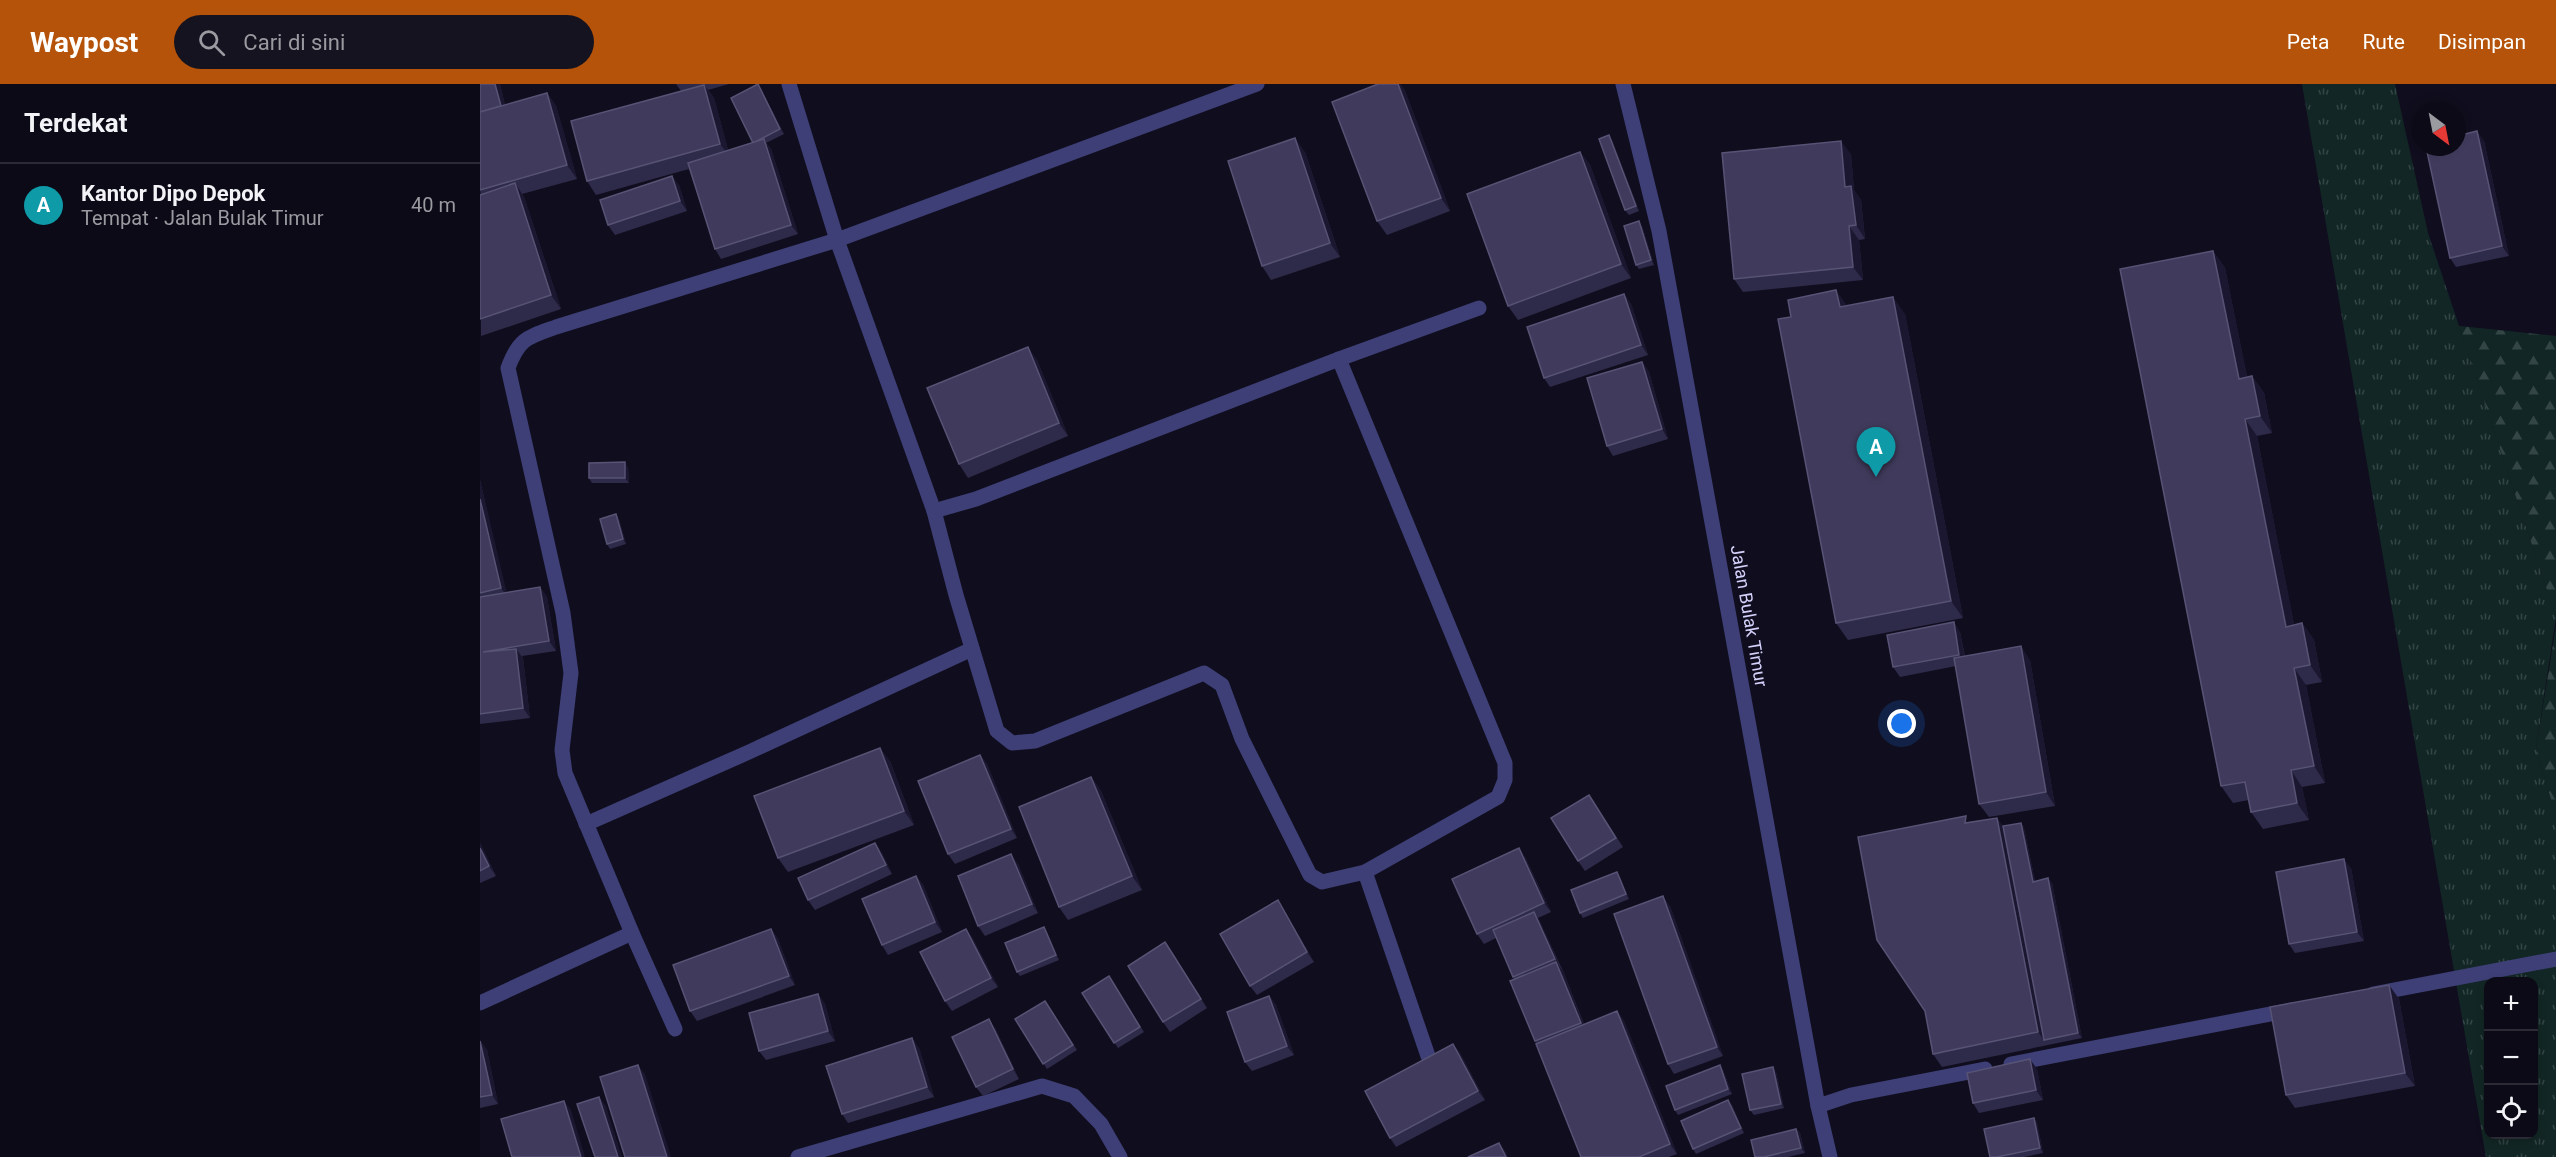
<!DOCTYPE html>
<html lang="id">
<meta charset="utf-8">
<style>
body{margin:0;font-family:Roboto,sans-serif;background:#15131f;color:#f1f3f6}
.controls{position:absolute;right:18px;bottom:18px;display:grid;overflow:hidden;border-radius:12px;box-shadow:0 3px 9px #0003}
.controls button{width:54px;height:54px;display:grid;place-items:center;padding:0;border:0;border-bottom:2px solid #2c2b35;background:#0c0a16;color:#f1f3f6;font:30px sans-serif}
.compass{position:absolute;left:1932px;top:18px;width:54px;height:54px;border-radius:50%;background:#0c0a16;box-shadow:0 3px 9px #0003;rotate:148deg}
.you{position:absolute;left:1422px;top:640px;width:21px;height:21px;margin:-15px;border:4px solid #fff;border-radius:50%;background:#1a73e8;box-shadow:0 0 0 9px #1a73e833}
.badge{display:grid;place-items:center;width:39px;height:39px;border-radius:50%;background:#b45309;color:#fff;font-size:20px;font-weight:700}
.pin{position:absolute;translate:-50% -50px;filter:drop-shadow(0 2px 3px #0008)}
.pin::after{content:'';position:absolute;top:32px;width:21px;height:18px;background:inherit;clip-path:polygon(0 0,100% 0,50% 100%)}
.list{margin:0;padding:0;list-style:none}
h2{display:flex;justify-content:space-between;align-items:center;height:78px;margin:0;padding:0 24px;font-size:26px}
h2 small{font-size:20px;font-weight:400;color:#9a9aa1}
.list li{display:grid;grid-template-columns:39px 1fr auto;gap:18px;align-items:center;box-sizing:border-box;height:84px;padding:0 24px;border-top:2px solid #2c2b35}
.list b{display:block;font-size:22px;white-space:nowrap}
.list p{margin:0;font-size:20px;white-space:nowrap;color:#9a9aa1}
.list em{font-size:20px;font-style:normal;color:#9a9aa1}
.icon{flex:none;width:33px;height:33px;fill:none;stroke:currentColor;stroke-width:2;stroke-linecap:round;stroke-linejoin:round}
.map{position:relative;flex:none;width:2076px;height:1073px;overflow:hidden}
header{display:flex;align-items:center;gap:36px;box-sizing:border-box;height:84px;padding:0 30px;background:#b45309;color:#fff}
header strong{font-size:28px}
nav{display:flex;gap:33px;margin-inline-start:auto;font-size:21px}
.search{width:420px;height:54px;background:#15131f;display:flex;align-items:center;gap:15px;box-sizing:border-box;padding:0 21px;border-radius:33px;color:#9a9aa1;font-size:22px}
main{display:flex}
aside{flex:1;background:#0c0a16}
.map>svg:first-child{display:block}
.grass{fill:url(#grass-tufts);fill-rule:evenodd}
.forest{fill:url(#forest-firs)}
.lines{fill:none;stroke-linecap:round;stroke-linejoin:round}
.minor{stroke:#3e3f77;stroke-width:15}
.wall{fill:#2e2a49}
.shaded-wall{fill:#1b1730}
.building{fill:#403b5c;stroke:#575375;stroke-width:1.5}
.labels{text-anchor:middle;stroke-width:6;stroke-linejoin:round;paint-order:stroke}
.street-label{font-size:18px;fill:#d3d0fa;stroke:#100e1e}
</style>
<header>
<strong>Waypost</strong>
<div class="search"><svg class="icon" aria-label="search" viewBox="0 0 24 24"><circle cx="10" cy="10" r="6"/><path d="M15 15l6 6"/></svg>Cari di sini</div>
<nav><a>Peta</a><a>Rute</a><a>Disimpan</a></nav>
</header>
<main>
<aside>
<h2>Terdekat<small></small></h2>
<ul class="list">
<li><span class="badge" style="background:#0f9aa8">A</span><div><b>Kantor Dipo Depok</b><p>Tempat · Jalan Bulak Timur</p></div><em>40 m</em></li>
</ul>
</aside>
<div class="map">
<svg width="2076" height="1073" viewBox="0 0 2076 1073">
<defs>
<pattern id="grass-tufts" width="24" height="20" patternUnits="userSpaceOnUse" patternTransform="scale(1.5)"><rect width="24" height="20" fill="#122725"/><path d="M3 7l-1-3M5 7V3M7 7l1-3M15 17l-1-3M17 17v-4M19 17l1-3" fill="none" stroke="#344546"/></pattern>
<pattern id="forest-firs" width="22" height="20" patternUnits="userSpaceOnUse" patternTransform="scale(1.5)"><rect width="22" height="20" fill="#122725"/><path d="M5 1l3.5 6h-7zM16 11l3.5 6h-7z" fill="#344546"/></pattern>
</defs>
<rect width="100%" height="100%" fill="#100e1e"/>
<!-- grass -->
<path class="grass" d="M 1822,0 L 1915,0 L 1948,149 L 2076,533 L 2056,665 L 2076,732 L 2076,1073 L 2006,1073 ZM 2008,898 L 2054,898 L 2054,1050 L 2008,1050 Z"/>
<!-- forest -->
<g class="forest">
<polygon points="1979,242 2076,252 2076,533"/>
<polygon points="2076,542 2076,732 2056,665"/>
</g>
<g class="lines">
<!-- minor -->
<g class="minor">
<polyline points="309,0 357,156 454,427 476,511 517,647 532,659 555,657 724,589 742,601 762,655 830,791 842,798 885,788"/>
<polyline points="1143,0 1179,147 1338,1022 1350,1073"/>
<polyline points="859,275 1025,679 1025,696 1018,713 885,788 948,972"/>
<polyline points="454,427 496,415 859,275 999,224"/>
<polyline points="106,740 269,668 492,565"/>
<polyline points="152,849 195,945"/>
<polyline points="1893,910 2076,875"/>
<path d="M 0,919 L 152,849 L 85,689 L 82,666 L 91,589 L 83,529 L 28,284 C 39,254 48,253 76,243 L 357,156 L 777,0"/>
<polyline points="1531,980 1811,926"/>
<polyline points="1338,1022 1371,1011 1505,985"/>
<polyline points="318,1073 562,1002 594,1012 621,1040 640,1073"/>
</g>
</g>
<!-- wall -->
<g class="wall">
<polygon points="0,0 20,0 25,21 67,9 76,22 97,95 42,110 44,113 81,225 1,252"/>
<polygon points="196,0 249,0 228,6 234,14 248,66 273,58 281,5 304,50 286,59 291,65 318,150 241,175 235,165 209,85 116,111 107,97 201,7"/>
<polygon points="898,0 920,0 925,7 970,127 907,151 897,137"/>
<polygon points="1132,56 1159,127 1149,131 1145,126"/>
<polygon points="2004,57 2029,172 1976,183 1970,174"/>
<polygon points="825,68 860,173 791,196 782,182"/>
<polygon points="1100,68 1110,81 1151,194 1038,236 1028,222"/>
<polygon points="1371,70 1374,106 1381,116 1385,155 1379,156 1383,196 1263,208 1254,195"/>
<polygon points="199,101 207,127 135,151 128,141"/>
<polygon points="1162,142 1174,181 1159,185 1156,181"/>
<polygon points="1733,167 1745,184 1767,293 1772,292 1784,309 1792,349 1777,352 1814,541 1822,539 1834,556 1842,598 1826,601 1845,699 1822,703 1829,736 1783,745 1771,728 1769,716 1753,719 1741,702"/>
<polygon points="1144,210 1151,220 1168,271 1070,303 1064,294"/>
<polygon points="1367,222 1425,230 1483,534 1368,556 1356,539"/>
<polygon points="557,276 588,352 488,394 479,380"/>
<polygon points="1162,278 1169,288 1188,355 1133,372 1127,362"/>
<polygon points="148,383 149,399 112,399 109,394"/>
<polygon points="0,396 26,509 60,503 67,513 76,567 42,572 43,574 50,634 0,640"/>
<polygon points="136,430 139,435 146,460 130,465 127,460"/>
<polygon points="1480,548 1485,572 1550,576 1575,722 1509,733 1499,720 1476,582 1420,593 1413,583"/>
<polygon points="500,671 507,680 537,754 475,780 468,770"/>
<polygon points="410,677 434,741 308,788 298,774"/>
<polygon points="611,693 621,707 662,806 588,836 579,823"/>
<polygon points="1109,711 1143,763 1105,787 1098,777"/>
<polygon points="1489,738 1523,742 1541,739 1544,744 1555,797 1572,799 1602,954 1462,983 1453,970"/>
<polygon points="0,759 16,792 0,799"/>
<polygon points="395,759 402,769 412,790 335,826 328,816"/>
<polygon points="1045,773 1071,828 1058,834 1083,887 1104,940 1137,927 1144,937 1197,1070 1189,1073 1101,1073 1055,957 1034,895 1016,854 1004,860 997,850"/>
<polygon points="538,780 558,829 505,852 498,842"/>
<polygon points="1871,784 1884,857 1815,869 1809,860"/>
<polygon points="436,792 443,801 462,848 408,871 402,861"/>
<polygon points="1140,793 1149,815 1103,834 1100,829"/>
<polygon points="798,816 804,826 834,878 777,911 770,902"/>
<polygon points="1190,822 1243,972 1194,990 1188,980"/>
<polygon points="291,845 298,855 315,901 217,937 210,927"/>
<polygon points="486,845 493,855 518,903 472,927 465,917"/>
<polygon points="567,848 579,876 540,892 537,888"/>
<polygon points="692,868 727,924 690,948 683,938"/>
<polygon points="629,892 664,948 638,964 602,909"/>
<polygon points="1909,901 1919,915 1935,1002 1815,1024 1806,1011"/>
<polygon points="338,910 345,920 355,957 286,976 279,967"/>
<polygon points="789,912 796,921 814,971 772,987 765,978"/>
<polygon points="565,917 597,966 567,985 535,935"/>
<polygon points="515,944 539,995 503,1012 496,1003"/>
<polygon points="0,957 7,966 18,1020 0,1024"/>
<polygon points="973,960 980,969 1005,1016 916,1063 910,1054"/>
<polygon points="439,964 454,1013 368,1039 362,1030"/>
<polygon points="1240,981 1243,986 1252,1010 1198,1031 1195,1026"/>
<polygon points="1557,985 1563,1016 1499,1029 1493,1019"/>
<polygon points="1296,988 1304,1024 1274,1031 1270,1026"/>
<polygon points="1252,1021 1264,1049 1216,1070 1213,1065"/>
<polygon points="1554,1034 1557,1039 1563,1069 1544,1073 1510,1073"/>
<polygon points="1316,1045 1320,1049 1325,1069 1308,1073 1275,1073"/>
</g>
<!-- shaded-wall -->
<g class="shaded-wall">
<polygon points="15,0 20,0 28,32 21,23"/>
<polygon points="278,0 281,5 304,50 300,45"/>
<polygon points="918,0 920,0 925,7 970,127 961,114"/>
<polygon points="224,1 234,14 250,73 240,60"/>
<polygon points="67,9 76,22 97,95 87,81"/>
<polygon points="1997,47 2004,57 2029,172 2022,162"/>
<polygon points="1129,51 1132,56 1159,127 1156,122"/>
<polygon points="815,54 825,68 860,173 850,159"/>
<polygon points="284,55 291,65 318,150 311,141"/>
<polygon points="1361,57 1371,70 1374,106 1381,116 1385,155 1376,141 1365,103"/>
<polygon points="1100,68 1110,81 1151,194 1141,180"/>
<polygon points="192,92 199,101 207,127 200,117"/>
<polygon points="35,99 44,113 81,225 71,211"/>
<polygon points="1159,137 1162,142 1174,181 1171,176"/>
<polygon points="1369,142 1379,156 1383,196 1373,183"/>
<polygon points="1733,167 1745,184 1771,312 1759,295"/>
<polygon points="1356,206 1368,223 1360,223"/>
<polygon points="1144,210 1151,220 1168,271 1161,261"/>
<polygon points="1413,213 1425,230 1483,534 1471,517"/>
<polygon points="548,263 557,276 588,352 579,339"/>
<polygon points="1162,278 1169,288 1188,355 1182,345"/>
<polygon points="1772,292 1784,309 1792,349 1780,332"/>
<polygon points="1765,335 1777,352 1818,560 1806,543"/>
<polygon points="145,378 148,383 149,399 145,394"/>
<polygon points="0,396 28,514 21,504 0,415"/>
<polygon points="136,430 139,435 146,460 143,455"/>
<polygon points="60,503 67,513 76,567 69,557"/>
<polygon points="1474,538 1480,548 1486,580 1479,571"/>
<polygon points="1822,539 1834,556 1842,598 1830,581"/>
<polygon points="1541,562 1550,576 1575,722 1566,708"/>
<polygon points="36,565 43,574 50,634 43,624"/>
<polygon points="1814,584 1826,601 1845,699 1834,682"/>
<polygon points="400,664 410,677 434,741 424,727"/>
<polygon points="500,671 507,680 537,754 531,745"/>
<polygon points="1811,686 1822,703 1829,736 1817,719"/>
<polygon points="611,693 621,707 662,806 652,792"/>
<polygon points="1517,734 1527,747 1564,956 1558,948"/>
<polygon points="1541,739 1544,744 1556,802 1553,798"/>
<polygon points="0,759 16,792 9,782 0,764"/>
<polygon points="395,759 402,769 412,790 406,781"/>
<polygon points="1039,764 1045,773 1071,828 1064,819"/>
<polygon points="531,770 538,780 558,829 552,820"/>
<polygon points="1864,775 1871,784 1884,857 1877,848"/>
<polygon points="1137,788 1140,793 1149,815 1146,810"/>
<polygon points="436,792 443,801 462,848 455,838"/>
<polygon points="1568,794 1572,799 1602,954 1598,949"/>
<polygon points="1183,812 1190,822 1243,972 1237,963"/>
<polygon points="798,816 804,826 834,878 827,868"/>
<polygon points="1054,828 1060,837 1081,885 1075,875"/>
<polygon points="564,843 567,848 579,876 576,871"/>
<polygon points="291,845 298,855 315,901 309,892"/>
<polygon points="486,845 493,855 518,903 511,894"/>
<polygon points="685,858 692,868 727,924 721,915"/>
<polygon points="1076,878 1083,887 1107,949 1101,939"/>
<polygon points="1909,901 1919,915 1935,1002 1925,989"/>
<polygon points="338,910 345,920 355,957 348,947"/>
<polygon points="789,912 796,921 814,971 807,962"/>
<polygon points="1137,927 1144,937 1197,1070 1190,1060"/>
<polygon points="509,935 515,944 539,995 533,985"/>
<polygon points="432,954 439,964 454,1013 447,1003"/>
<polygon points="0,956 7,966 18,1020 12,1011"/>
<polygon points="973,960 980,969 1005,1016 998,1007"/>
<polygon points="1550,975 1557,985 1563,1016 1556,1006"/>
<polygon points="158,981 165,990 191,1073 187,1073"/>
<polygon points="1240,981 1243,986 1252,1010 1248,1005"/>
<polygon points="1293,983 1296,988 1304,1024 1301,1020"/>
<polygon points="119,1013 126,1022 142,1073 138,1073"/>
<polygon points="1248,1016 1252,1021 1264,1049 1261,1044"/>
<polygon points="84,1017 91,1026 105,1073 101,1073"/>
<polygon points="1554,1034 1557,1039 1563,1069 1560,1064"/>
<polygon points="1316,1045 1320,1049 1325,1069 1321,1064"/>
<polygon points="1019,1059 1026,1068 1028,1073 1026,1073"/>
</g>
<!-- building -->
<g class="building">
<polygon points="0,0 15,0 21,22 0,28"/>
<polygon points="278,0 300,45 273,59 251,14"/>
<polygon points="898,0 918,0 961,114 897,137 852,18"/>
<polygon points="224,1 240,60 107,97 91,37"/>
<polygon points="67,9 87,81 0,106 0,28"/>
<polygon points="1997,47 2022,162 1970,174 1946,63 1977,63 1977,52"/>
<polygon points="1129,51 1156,122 1145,126 1119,55"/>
<polygon points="815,54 850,159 782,182 748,77"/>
<polygon points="284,55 311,141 235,165 208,79"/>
<polygon points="1361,57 1365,103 1371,102 1376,141 1369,142 1373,183 1254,195 1242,69"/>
<polygon points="1100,68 1141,180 1028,222 987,110"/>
<polygon points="192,92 200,117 128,141 120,116"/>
<polygon points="35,99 71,211 0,235 0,111"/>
<polygon points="1159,137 1171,176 1156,181 1144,142"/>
<polygon points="1733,167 1759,295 1772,292 1780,332 1765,335 1806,543 1822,539 1830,581 1814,584 1834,682 1811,686 1817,719 1771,728 1765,698 1741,702 1640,185"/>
<polygon points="1356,206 1360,223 1413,213 1471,517 1356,539 1298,235 1311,233 1308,216"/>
<polygon points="1144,210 1161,261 1064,294 1047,243"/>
<polygon points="548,263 579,339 479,380 447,304"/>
<polygon points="1162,278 1182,345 1127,362 1107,294"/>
<polygon points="145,378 145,394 109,394 109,379"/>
<polygon points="0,415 21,504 0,509"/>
<polygon points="136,430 143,455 127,460 120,435"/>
<polygon points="60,503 69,557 3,568 36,565 43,624 0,630 0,513"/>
<polygon points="1474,538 1479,571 1413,583 1407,551"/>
<polygon points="1541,562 1566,708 1499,720 1474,574"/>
<polygon points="400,664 424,727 298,774 274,712"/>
<polygon points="500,671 531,745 468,770 438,697"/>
<polygon points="611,693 652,792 579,823 539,723"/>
<polygon points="1109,711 1136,754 1098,777 1071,734"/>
<polygon points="1486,732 1485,739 1517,734 1558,948 1453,970 1445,927 1397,856 1378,753"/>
<polygon points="1541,739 1553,798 1568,794 1598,949 1564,956 1523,742"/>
<polygon points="395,759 406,781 328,816 318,794"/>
<polygon points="0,764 9,782 0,787"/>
<polygon points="1039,764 1064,819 997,850 972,795"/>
<polygon points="531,770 552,820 498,842 478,792"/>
<polygon points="1864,775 1877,848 1809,860 1796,788"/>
<polygon points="1137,788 1146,810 1100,829 1091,806"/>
<polygon points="436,792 455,838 402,861 382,815"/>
<polygon points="1183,812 1237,963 1188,980 1134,830"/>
<polygon points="798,816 827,868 770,902 740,850"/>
<polygon points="1054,828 1075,875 1033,893 1013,846"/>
<polygon points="564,843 576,871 537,888 525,859"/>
<polygon points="291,845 309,892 210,927 193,881"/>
<polygon points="486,845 511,894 465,917 440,868"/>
<polygon points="685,858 721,915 683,938 648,882"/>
<polygon points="1076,878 1101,939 1055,957 1030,897"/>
<polygon points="629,892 660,943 634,959 602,909"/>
<polygon points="1909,901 1925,989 1806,1011 1790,923"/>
<polygon points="338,910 348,947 279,967 269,929"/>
<polygon points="789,912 807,962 765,978 747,928"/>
<polygon points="565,917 593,961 563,980 535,935"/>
<polygon points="1137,927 1190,1060 1159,1073 1101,1073 1056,960"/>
<polygon points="509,935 533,985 496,1003 472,953"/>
<polygon points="432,954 447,1003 362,1030 346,982"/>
<polygon points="0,957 12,1011 0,1013"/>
<polygon points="973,960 998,1007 910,1054 885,1007"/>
<polygon points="1550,975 1556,1006 1493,1019 1487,989"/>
<polygon points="158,981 187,1073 145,1073 120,993"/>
<polygon points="1240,981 1248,1005 1195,1026 1186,1002"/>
<polygon points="1293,983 1301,1020 1270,1026 1262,990"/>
<polygon points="119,1013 138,1073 115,1073 97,1020"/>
<polygon points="1248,1016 1261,1044 1213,1065 1201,1037"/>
<polygon points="84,1017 101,1073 32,1073 21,1035"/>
<polygon points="1554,1034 1560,1064 1517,1073 1510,1073 1504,1045"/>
<polygon points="1316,1045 1321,1064 1284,1073 1275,1073 1271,1056"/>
<polygon points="1019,1059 1026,1073 988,1073"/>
</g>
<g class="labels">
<!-- street labels -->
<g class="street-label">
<text transform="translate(1269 532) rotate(80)" y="6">Jalan Bulak Timur</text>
</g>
</g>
</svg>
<div class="controls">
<button>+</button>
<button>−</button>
<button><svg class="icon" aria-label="locate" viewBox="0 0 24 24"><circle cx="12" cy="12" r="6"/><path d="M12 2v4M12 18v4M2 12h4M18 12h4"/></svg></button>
</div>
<svg class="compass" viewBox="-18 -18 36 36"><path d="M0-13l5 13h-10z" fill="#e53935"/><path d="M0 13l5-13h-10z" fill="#9a9aa1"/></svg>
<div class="you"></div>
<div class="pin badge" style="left:1396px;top:393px;background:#0f9aa8">A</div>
</div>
</main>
